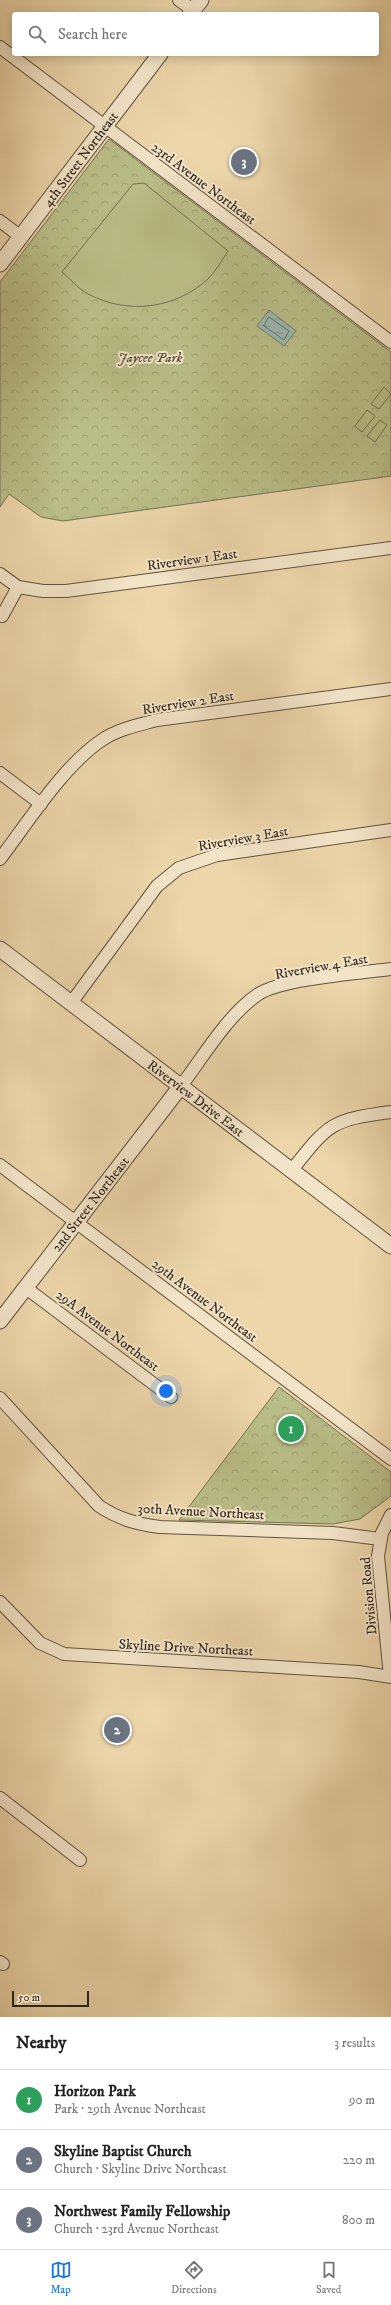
<!DOCTYPE html>
<meta charset="utf-8">
<style>
body{margin:0;font-family:"IM FELL DW Pica",serif;background:#f6f6f6;color:#222}
.scale{position:absolute;left:12px;bottom:10px;width:77px;box-sizing:border-box;padding-left:4px;border:2px solid #30271c;border-top:0;font-size:11px;line-height:14px;white-space:nowrap;color:#30271c;-webkit-text-stroke:3px #f3e4c8;paint-order:stroke}
.you{position:absolute;left:166px;top:1391px;width:14px;height:14px;margin:-10px;border:3px solid #fff;border-radius:50%;background:#1a73e8;box-shadow:0 0 0 6px #1a73e833}
.badge{display:grid;place-items:center;width:26px;height:26px;border-radius:50%;background:#1a73e8;color:#fff;font-size:13px;font-weight:700}
.pin{position:absolute;translate:-50% -50%;border:2px solid #fff;box-shadow:0 1px 4px #0006}
.list{margin:0;padding:0;list-style:none}
h2{display:flex;justify-content:space-between;align-items:center;height:52px;margin:0;padding:0 16px;font-size:17px}
h2 small{font-size:13px;font-weight:400;color:#767676}
.list li{display:grid;grid-template-columns:26px 1fr auto;gap:12px;align-items:center;box-sizing:border-box;height:60px;padding:0 16px;border-top:1px solid #e0e0e0}
.list b{display:block;font-size:15px;white-space:nowrap}
.list p{margin:0;font-size:13px;white-space:nowrap;color:#767676}
.list em{font-size:13px;font-style:normal;color:#767676}
.icon{flex:none;width:22px;height:22px;fill:none;stroke:currentColor;stroke-width:2;stroke-linecap:round;stroke-linejoin:round}
.map{position:relative;flex:none;width:391px;height:2017px;overflow:hidden}
.search{position:absolute;background:#fff;box-shadow:0 2px 10px #0003;left:12px;right:12px;top:12px;height:44px;display:flex;align-items:center;gap:10px;box-sizing:border-box;padding:0 14px;border-radius:4px;color:#767676;font-size:15px}
.sheet{height:232px;background:#fff}
nav{display:flex;justify-content:space-around;align-items:center;box-sizing:border-box;height:56px;border-top:1px solid #e0e0e0;background:#fff;font-size:11px;color:#767676}
nav a{display:grid;justify-items:center;gap:2px}
nav .on{color:#1a73e8}
.map>svg:first-child{display:block}
.park{fill:url(#park-crowns);stroke:#747252}
.pitch{fill:#b9bd87;stroke:#747252}
.water{fill:url(#water-ripples);stroke:#707d75}
.lines{fill:none;stroke-linecap:round;stroke-linejoin:round}
.shore{stroke:#666f66;stroke-width:1}
.minor-casing{stroke:#5f5340;stroke-width:14}
.tertiary-casing{stroke:#5f5340;stroke-width:17}
.minor{stroke:#f3e4c8;stroke-width:12}
.tertiary{stroke:#f3e4c8;stroke-width:15}
.labels{text-anchor:middle;stroke-width:4;stroke-linejoin:round;paint-order:stroke}
.street-label{font-size:14px;fill:#30271c;stroke:#f3e4c8}
.park-label{font-size:14px;font-style:italic;fill:#524c37;stroke:#f3e4c8}
</style>
<div class="map">
<svg width="391" height="2017" viewBox="0 0 391 2017">
<defs>
<pattern id="park-crowns" width="20" height="18" patternUnits="userSpaceOnUse"><rect width="20" height="18" fill="#b9bd87"/><path d="M2 6a3 3 0 1 1 6 0M12 15a3 3 0 1 1 6 0" fill="none" stroke="#9fa274"/></pattern>
<pattern id="water-ripples" width="26" height="14" patternUnits="userSpaceOnUse"><rect width="26" height="14" fill="#9bb7b1"/><path d="M2 4q2-2 4 0t4 0M15 11q2-2 4 0t4 0" fill="none" stroke="#7f958f"/></pattern>
</defs>
<rect width="100%" height="100%" fill="#ecd6aa"/>
<filter id="stains"><feTurbulence type="fractalNoise" baseFrequency=".005" numOctaves="4"/><feColorMatrix values="0 0 0 0 .2 0 0 0 0 .09 0 0 0 0 .02 0 0 0 .5 -.17"/></filter>
<radialGradient id="worn" r=".72"><stop offset=".6" stop-color="#630" stop-opacity="0"/><stop offset="1" stop-color="#630" stop-opacity=".3"/></radialGradient>
<!-- park -->
<g class="park">
<polygon points="109,139 391,352 391,476 63,521 41,517 9,494 0,507 0,282"/>
<polygon points="279,1387 391,1472 391,1496 360,1519 333,1524 179,1520"/>
</g>
<!-- pitch -->
<g class="pitch">
<path d="M 144,183 L 228,251 C 222,260 216,271 208,279 C 175,309 128,315 88,294 C 79,289 70,279 62,272 L 133,184 Z"/>
<polygon points="384,387 391,394 379,409 371,404"/>
<polygon points="367,410 375,416 362,432 355,426"/>
<polygon points="380,420 387,425 375,442 367,436"/>
</g>
<!-- water -->
<polygon class="water" points="269,310 296,331 284,346 257,326"/>
<g class="lines">
<!-- shore -->
<polygon class="shore" points="269,317 289,331 284,340 264,326"/>
<!-- minor casing -->
<g class="minor-casing">
<g id="minor">
<polyline points="179,0 193,10"/>
<polyline points="0,47 391,342"/>
<polyline points="0,221 21,237"/>
<polyline points="0,574 18,587 43,591 66,591 391,548"/>
<polyline points="2,616 18,587"/>
<polyline points="0,773 41,804"/>
<path d="M 0,859 C 29,821 63,766 102,740 C 118,729 139,725 157,720 L 391,689"/>
<polyline points="71,1003 157,886 179,868 217,855 391,830"/>
<path d="M 181,1086 C 203,1057 227,1016 257,995 C 280,979 360,973 391,969"/>
<polyline points="0,1165 391,1459"/>
<path d="M 292,1170 C 329,1123 331,1120 391,1112"/>
<polyline points="26,1288 171,1397"/>
<path d="M 0,1398 L 99,1506 C 119,1519 136,1524 160,1527 L 333,1533 L 380,1539"/>
<polyline points="0,1602 40,1643 64,1654 359,1672 391,1677"/>
<polyline points="390,1676 378,1556 382,1533 391,1515"/>
<polyline points="0,1798 80,1860"/>
<polyline points="0,1962 3,1964"/>
</g>
</g>
<!-- tertiary casing -->
<g class="tertiary-casing">
<g id="tertiary">
<polyline points="190,14 201,0"/>
<polyline points="0,264 160,54"/>
<polyline points="0,949 391,1246"/>
<polyline points="0,1321 181,1086"/>
</g>
</g>
<!-- minor -->
<use href="#minor" class="minor"/>
<!-- tertiary -->
<use href="#tertiary" class="tertiary"/>
</g>
<g class="labels">
<!-- street labels -->
<g class="street-label">
<text transform="translate(80 159) rotate(-53)" y="5">4th Street Northeast</text>
<text transform="translate(204 183) rotate(37)" y="5">23rd Avenue Northeast</text>
<text transform="translate(192 559) rotate(-8)" y="5">Riverview 1 East</text>
<text transform="translate(188 702) rotate(-9)" y="5">Riverview 2 East</text>
<text transform="translate(243 838) rotate(-10)" y="5">Riverview 3 East</text>
<text transform="translate(321 966) rotate(-10)" y="5">Riverview 4 East</text>
<text transform="translate(196 1098) rotate(37)" y="5">Riverview Drive East</text>
<text transform="translate(90 1204) rotate(-52)" y="5">2nd Street Northeast</text>
<text transform="translate(205 1300) rotate(37)" y="5">29th Avenue Northeast</text>
<text transform="translate(108 1330) rotate(37)" y="5">29A Avenue Northeast</text>
<text transform="translate(201 1511) rotate(3)" y="5">30th Avenue Northeast</text>
<text transform="translate(368 1596) rotate(-95)" y="5">Division Road</text>
<text transform="translate(186 1647) rotate(3)" y="5">Skyline Drive Northeast</text>
</g>
<!-- park labels -->
<g class="park-label">
<text x="150" y="362">Jaycee Park</text>
</g>
</g>
<rect width="100%" height="100%" filter="url(#stains)"/>
<rect width="100%" height="100%" fill="url(#worn)"/>
</svg>
<div class="scale">50 m</div>
<div class="you"></div>
<div class="pin badge" style="left:291px;top:1429px;background:#2e9e5b">1</div>
<div class="pin badge" style="left:117px;top:1730px;background:#6b7280">2</div>
<div class="pin badge" style="left:244px;top:162px;background:#6b7280">3</div>
<div class="search"><svg class="icon" aria-label="search" viewBox="0 0 24 24"><circle cx="10" cy="10" r="6"/><path d="M15 15l6 6"/></svg>Search here</div>
</div>
<section class="sheet">
<h2>Nearby<small>3 results</small></h2>
<ul class="list">
<li><span class="badge" style="background:#2e9e5b">1</span><div><b>Horizon Park</b><p>Park · 29th Avenue Northeast</p></div><em>90 m</em></li>
<li><span class="badge" style="background:#6b7280">2</span><div><b>Skyline Baptist Church</b><p>Church · Skyline Drive Northeast</p></div><em>220 m</em></li>
<li><span class="badge" style="background:#6b7280">3</span><div><b>Northwest Family Fellowship</b><p>Church · 23rd Avenue Northeast</p></div><em>800 m</em></li>
</ul>
</section>
<nav>
<a class="on"><svg class="icon" aria-label="map" viewBox="0 0 24 24"><path d="M3 6l6-2 6 2 6-2v14l-6 2-6-2-6 2zM9 4v14M15 6v14"/></svg>Map</a>
<a><svg class="icon" aria-label="directions" viewBox="0 0 24 24"><path d="M12 3l9 9-9 9-9-9zM9 14v-3h6M13 9l2 2-2 2"/></svg>Directions</a>
<a><svg class="icon" aria-label="saved" viewBox="0 0 24 24"><path d="M7 4h10v16l-5-4-5 4z"/></svg>Saved</a>
</nav>
